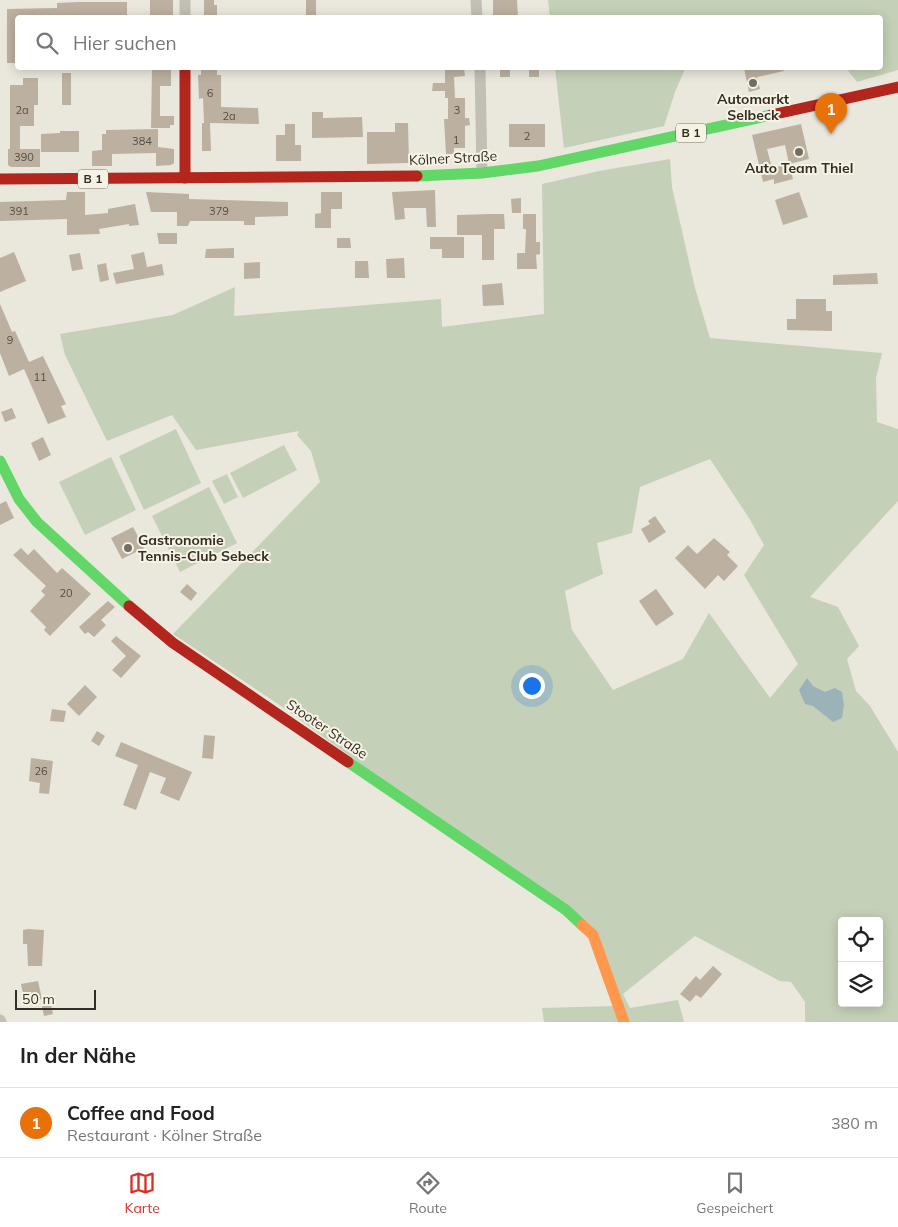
<!DOCTYPE html>
<html lang="de">
<meta charset="utf-8">
<style>
body{margin:0;font-family:Mulish,sans-serif;background:#f2f2f2;color:#222}
.controls{position:absolute;right:15px;bottom:15px;display:grid;overflow:hidden;border-radius:5px;box-shadow:0 2px 12px #0003}
.controls button{width:45px;height:45px;display:grid;place-items:center;padding:0;border:0;border-bottom:1px solid #e0e0e0;background:#fff;color:#222;font:25px sans-serif}
.scale{position:absolute;left:15px;bottom:12px;width:81px;box-sizing:border-box;padding-left:5px;border:2px solid #322d26;border-top:0;font-size:14px;line-height:18px;white-space:nowrap;color:#322d26;-webkit-text-stroke:4px #f7f3e4;paint-order:stroke}
.you{position:absolute;left:531px;top:685px;width:18px;height:18px;margin:-12px;border:4px solid #fff;border-radius:50%;background:#1a73e8;box-shadow:0 0 0 8px #1a73e833}
.badge{display:grid;place-items:center;width:32px;height:32px;border-radius:50%;background:#d93025;color:#fff;font-size:16px;font-weight:700}
.pin{position:absolute;translate:-50% -41px;filter:drop-shadow(0 1px 2px #0008)}
.pin::after{content:'';position:absolute;top:26px;width:18px;height:15px;background:inherit;clip-path:polygon(0 0,100% 0,50% 100%)}
.list{margin:0;padding:0;list-style:none}
h2{display:flex;justify-content:space-between;align-items:center;height:65px;margin:0;padding:0 20px;font-size:21px}
h2 small{font-size:16px;font-weight:400;color:#767676}
.list li{display:grid;grid-template-columns:32px 1fr auto;gap:15px;align-items:center;box-sizing:border-box;height:70px;padding:0 20px;border-top:1px solid #e0e0e0}
.list b{display:block;font-size:19px;white-space:nowrap}
.list p{margin:0;font-size:16px;white-space:nowrap;color:#767676}
.list em{font-size:16px;font-style:normal;color:#767676}
.icon{flex:none;width:28px;height:28px;fill:none;stroke:currentColor;stroke-width:2;stroke-linecap:round;stroke-linejoin:round}
.map{position:relative;flex:none;width:898px;height:1022px;overflow:hidden}
.search{position:absolute;background:#fff;box-shadow:0 2px 12px #0003;left:15px;right:15px;top:15px;height:55px;display:flex;align-items:center;gap:12px;box-sizing:border-box;padding:0 18px;border-radius:5px;color:#767676;font-size:19px}
.sheet{height:135px;background:#fff}
nav{display:flex;justify-content:space-around;align-items:center;box-sizing:border-box;height:70px;border-top:1px solid #e0e0e0;background:#fff;font-size:14px;color:#767676}
nav a{display:grid;justify-items:center;gap:2px}
nav .on{color:#d93025}
.map>svg:first-child{display:block}
.green{fill:#c5d0b8;fill-rule:evenodd}
.water{fill:#9bb2b9}
.building{fill:#bcb0a0;fill-rule:evenodd}
.lines{fill:none;stroke-linecap:round;stroke-linejoin:round}
.street{stroke:#c2bfb7;stroke-width:11}
.fast{stroke:#63d668;stroke-width:11}
.slow{stroke:#ff974d;stroke-width:11}
.jam{stroke:#b3261e;stroke-width:11}
.poi-dot{fill:#726e66;stroke:#f7f3e4;stroke-width:2}
.labels{text-anchor:middle;stroke-width:4;stroke-linejoin:round;paint-order:stroke}
.number-label{font-size:11px;fill:#544e44}
.shield{fill:#f7f3e4;stroke:#6d685f;stroke-width:1}
.shield-label{font-size:12px;font-weight:bold;fill:#322d26}
.poi-label{font-size:14px;font-weight:bold;fill:#322d26;stroke:#f7f3e4}
.street-label{font-size:14px;fill:#322d26;stroke:#f7f3e4}
</style>
<div class="map">
<svg width="898" height="1022" viewBox="0 0 898 1022">
<rect width="100%" height="100%" fill="#eae7dd"/>
<!-- green -->
<g class="green">
<polygon points="548,0 898,0 898,70 857,82 846,68 880,68 880,18 550,17"/>
<polygon points="555,68 685,68 685,69 675,92 664,126 564,148"/>
<path d="M 670,159 L 672,187 L 695,288 L 710,338 L 882,353 L 876,378 L 877,422 L 898,429 L 898,501 L 810,597 L 838,607 L 859,646 L 847,659 L 856,691 L 870,706 L 898,752 L 898,1022 L 805,1022 L 805,1002 L 791,982 L 780,981 L 695,936 L 623,994 L 630,1008 L 678,1000 L 684,1022 L 544,1022 L 542,1008 L 615,1006 L 591,941 L 576,923 L 287,710 L 173,634 L 320,482 L 311,451 L 297,435 L 299,431 L 196,450 L 172,415 L 107,441 L 65,355 L 60,334 L 173,315 L 235,287 L 234,316 L 441,299 L 442,327 L 544,314 L 542,184 L 599,171 ZM 710,459 L 749,518 L 764,545 L 744,575 L 798,664 L 770,698 L 709,613 L 683,659 L 613,690 L 572,630 L 565,591 L 603,574 L 597,543 L 632,533 L 640,487 ZM 842,921 L 879,921 L 879,1003 L 842,1003 Z"/>
<polygon points="176,429 201,483 144,510 119,456"/>
<polygon points="284,445 297,470 243,498 230,473"/>
<polygon points="111,457 136,510 85,535 59,482"/>
<polygon points="227,474 238,497 224,504 212,481"/>
<polygon points="209,487 237,543 180,572 152,516"/>
</g>
<!-- water -->
<polygon class="water" points="807,678 813,686 825,692 835,688 842,692 844,705 842,718 833,722 813,706 805,704 799,690"/>
<!-- building -->
<g class="building">
<rect x="150" y="0" width="23" height="18"/>
<polygon points="204,0 214,0 214,5 217,5 217,18 204,18"/>
<rect x="306" y="0" width="10" height="18"/>
<polygon points="493,0 517,0 518,18 493,18"/>
<polygon points="79,2 127,2 127,18 18,18 16,63 7,63 7,9 57,8 57,3"/>
<polygon points="152,68 171,68 171,86 160,86 160,116 174,116 174,125 170,125 170,128 151,128"/>
<polygon points="201,68 217,68 217,75 221,75 221,107 258,108 259,124 210,123 211,151 202,151 202,123 208,123 204,123 203,98 199,99 198,75 201,75"/>
<polygon points="445,68 464,68 465,76 454,77 455,98 465,98 465,118 469,118 470,125 465,126 465,148 454,148 454,154 446,154 444,119 448,119 448,98 445,98 445,91 432,91 433,83 445,83"/>
<rect x="500" y="68" width="10" height="9"/>
<rect x="529" y="68" width="10" height="9"/>
<polygon points="744,68 783,68 784,71 757,77 760,89 749,92"/>
<rect x="62" y="73" width="9" height="32"/>
<polygon points="23,78 38,78 38,105 34,105 34,126 20,126 20,149 40,149 40,167 11,167 8,165 8,149 10,149 10,85 23,85"/>
<polygon points="312,112 323,112 323,118 362,117 363,137 312,138"/>
<polygon points="395,123 408,123 409,163 367,164 367,132 395,132"/>
<polygon points="285,124 295,124 295,145 301,145 301,161 276,161 276,135 285,135"/>
<rect x="509" y="124" width="36" height="23"/>
<path d="M 801,124 L 809,159 L 789,164 L 793,179 L 774,184 L 774,179 L 763,182 L 752,135 ZM 785,145 L 789,164 L 772,168 L 767,149 Z"/>
<polygon points="158,129 158,147 174,149 174,163 171,165 156,166 156,153 112,154 112,166 92,166 92,151 102,150 102,134 106,134 106,130"/>
<polygon points="60,131 79,131 79,152 41,152 41,134 60,133"/>
<polygon points="435,190 436,227 427,227 426,208 404,208 405,219 395,220 392,192"/>
<polygon points="67,192 85,192 85,215 108,213 108,209 135,204 139,225 129,226 129,224 99,229 100,234 67,235 67,219 0,221 0,202 66,200"/>
<polygon points="146,192 189,194 189,199 288,202 288,216 255,217 255,225 244,225 244,221 190,221 188,226 177,226 177,212 151,212"/>
<polygon points="321,192 342,192 342,209 331,209 331,228 315,228 315,214 321,213"/>
<polygon points="799,192 808,217 783,225 775,200"/>
<polygon points="521,198 521,213 512,213 511,199"/>
<polygon points="491,214 504,214 505,229 494,229 494,260 482,260 482,235 457,235 457,215"/>
<polygon points="523,214 536,214 536,242 540,242 540,254 536,255 537,269 517,269 517,253 525,253 526,229 523,229"/>
<polygon points="157,233 177,233 177,244 159,244"/>
<polygon points="430,237 464,237 464,258 442,258 442,249 430,249"/>
<polygon points="337,238 350,238 351,248 337,248"/>
<polygon points="234,248 234,258 205,258 206,249"/>
<polygon points="14,252 26,281 0,292 0,258"/>
<polygon points="144,252 147,267 162,264 164,275 116,284 113,273 134,269 131,255"/>
<polygon points="80,253 83,269 72,271 69,255"/>
<polygon points="404,258 405,278 387,278 386,259"/>
<polygon points="355,261 368,261 369,278 355,278"/>
<polygon points="260,262 260,278 244,279 244,263"/>
<polygon points="106,263 109,280 100,282 97,265"/>
<polygon points="877,273 878,284 833,285 833,275"/>
<polygon points="502,283 504,305 483,306 482,285"/>
<polygon points="796,299 826,299 826,311 832,311 832,331 787,330 787,319 796,319"/>
<polygon points="0,304 12,332 15,331 29,362 43,356 66,404 61,406 66,417 48,424 24,369 9,376 0,353"/>
<polygon points="12,408 16,418 5,422 1,412"/>
<polygon points="43,437 51,455 39,461 31,443"/>
<polygon points="6,501 14,518 0,525 0,504"/>
<polygon points="655,516 666,532 649,543 641,529 650,524 648,521"/>
<polygon points="133,527 144,548 122,559 111,538"/>
<polygon points="714,538 730,552 727,555 738,566 724,581 718,575 705,589 675,558 688,545 697,554"/>
<polygon points="21,548 28,555 34,549 57,573 62,568 91,594 50,636 44,630 46,627 30,611 45,595 41,591 46,586 13,555"/>
<polygon points="187,584 197,593 191,601 180,592"/>
<polygon points="656,589 674,614 656,626 639,601"/>
<polygon points="108,601 115,607 101,620 106,625 94,637 88,632 85,634 79,627"/>
<polygon points="116,636 141,656 121,678 112,670 126,656 111,641"/>
<polygon points="85,685 97,697 79,716 67,704"/>
<polygon points="52,709 66,711 64,722 50,721"/>
<polygon points="97,731 105,736 99,746 91,741"/>
<polygon points="204,735 215,736 213,759 202,758"/>
<polygon points="121,742 192,772 179,801 160,793 166,778 150,772 136,810 123,805 138,765 115,756"/>
<polygon points="31,758 53,761 49,794 39,793 40,783 29,781"/>
<polygon points="28,929 44,930 42,966 28,966 27,944 23,944 23,930"/>
<polygon points="713,966 722,974 701,998 696,995 690,1002 680,994 696,976 700,980"/>
<polygon points="38,981 42,999 25,1003 21,984"/>
<polygon points="51,1004 53,1014 44,1016 42,1006"/>
</g>
<g class="lines">
<!-- street -->
<g class="street">
<polyline points="185,0 185,18"/>
<polyline points="476,0 477,18"/>
<polyline points="480,68 482,173"/>
<polyline points="0,1020 1,1022"/>
</g>
<!-- fast -->
<g class="fast">
<polyline points="417,176 482,173 538,166 771,115"/>
<polyline points="0,461 19,499 37,522 129,606"/>
<polyline points="348,762 566,910 582,925"/>
</g>
<!-- slow -->
<polyline class="slow" points="582,925 593,935 624,1022"/>
<!-- jam -->
<g class="jam">
<polyline points="185,68 185,178"/>
<polyline points="771,115 898,87"/>
<polyline points="0,179 417,176"/>
<polyline points="129,606 173,643 348,762"/>
</g>
</g>
<!-- markers -->
<g class="poi-dot">
<circle cx="753" cy="83" r="5"/>
<circle cx="799" cy="152" r="5"/>
<circle cx="128" cy="548" r="5"/>
</g>
<g class="labels">
<!-- number labels -->
<g class="number-label">
<text x="210" y="97">6</text>
<text x="22" y="114">2a</text>
<text x="457" y="114">3</text>
<text x="229" y="120">2a</text>
<text x="527" y="140">2</text>
<text x="456" y="144">1</text>
<text x="142" y="145">384</text>
<text x="24" y="161">390</text>
<text x="19" y="215">391</text>
<text x="219" y="215">379</text>
<text x="10" y="344">9</text>
<text x="40" y="381">11</text>
<text x="66" y="597">20</text>
<text x="41" y="775">26</text>
</g>
<!-- shield labels -->
<g class="shield">
<rect x="676" y="123.5" width="30" height="19" rx="4"/>
<rect x="78" y="169.5" width="30" height="19" rx="4"/>
</g>
<g class="shield-label">
<text x="691" y="137">B 1</text>
<text x="93" y="183">B 1</text>
</g>
<!-- poi labels -->
<g class="poi-label">
<text x="753" y="104">Automarkt<tspan x="753" dy="16">Selbeck</tspan></text>
<text x="799" y="173">Auto Team Thiel</text>
<text x="138" y="545" text-anchor="start">Gastronomie<tspan x="138" dy="16">Tennis-Club Sebeck</tspan></text>
</g>
<!-- street labels -->
<g class="street-label">
<text transform="translate(453 158) rotate(-3)" y="5">Kölner Straße</text>
<text transform="translate(327 729) rotate(34)" y="5">Stooter Straße</text>
</g>
</g>
</svg>
<div class="controls">
<button><svg class="icon" aria-label="locate" viewBox="0 0 24 24"><circle cx="12" cy="12" r="6"/><path d="M12 2v4M12 18v4M2 12h4M18 12h4"/></svg></button>
<button><svg class="icon" aria-label="layers" viewBox="0 0 24 24"><path d="M12 4l9 5-9 5-9-5zM3 14l9 5 9-5"/></svg></button>
</div>
<div class="scale">50 m</div>
<div class="you"></div>
<div class="pin badge" style="left:831px;top:134px;background:#e8710a">1</div>
<div class="search"><svg class="icon" aria-label="search" viewBox="0 0 24 24"><circle cx="10" cy="10" r="6"/><path d="M15 15l6 6"/></svg>Hier suchen</div>
</div>
<section class="sheet">
<h2>In der Nähe<small></small></h2>
<ul class="list">
<li><span class="badge" style="background:#e8710a">1</span><div><b>Coffee and Food</b><p>Restaurant · Kölner Straße</p></div><em>380 m</em></li>
</ul>
</section>
<nav>
<a class="on"><svg class="icon" aria-label="map" viewBox="0 0 24 24"><path d="M3 6l6-2 6 2 6-2v14l-6 2-6-2-6 2zM9 4v14M15 6v14"/></svg>Karte</a>
<a><svg class="icon" aria-label="directions" viewBox="0 0 24 24"><path d="M12 3l9 9-9 9-9-9zM9 14v-3h6M13 9l2 2-2 2"/></svg>Route</a>
<a><svg class="icon" aria-label="saved" viewBox="0 0 24 24"><path d="M7 4h10v16l-5-4-5 4z"/></svg>Gespeichert</a>
</nav>
